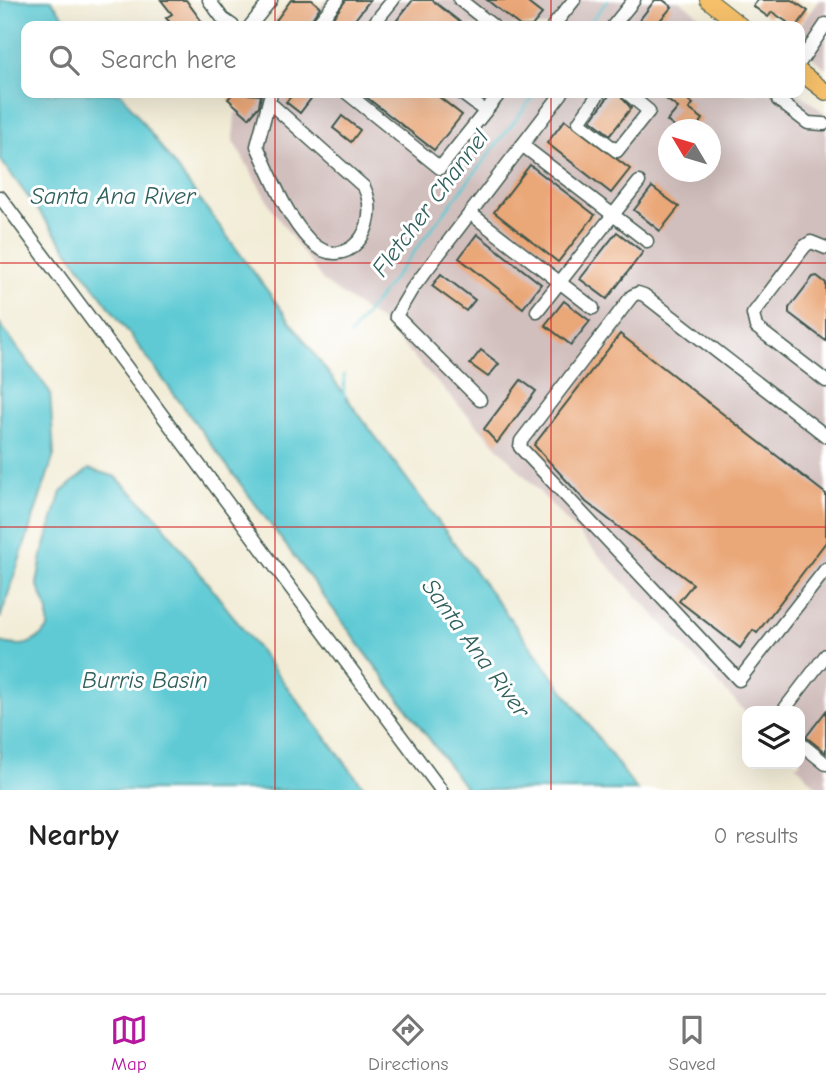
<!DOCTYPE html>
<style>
body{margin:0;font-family:"Comic Neue",sans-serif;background:#f2f2f2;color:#222}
.controls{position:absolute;right:21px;bottom:21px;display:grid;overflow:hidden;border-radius:14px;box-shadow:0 7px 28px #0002}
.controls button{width:63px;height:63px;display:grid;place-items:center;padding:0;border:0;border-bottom:2px solid #e0e0e0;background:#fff;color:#222;font:35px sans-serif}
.compass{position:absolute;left:658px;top:119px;width:63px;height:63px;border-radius:50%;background:#fff;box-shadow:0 7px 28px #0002;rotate:308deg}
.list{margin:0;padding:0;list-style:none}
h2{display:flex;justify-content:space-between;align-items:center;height:91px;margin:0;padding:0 28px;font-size:30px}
h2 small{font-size:23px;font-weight:400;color:#767676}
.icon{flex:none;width:38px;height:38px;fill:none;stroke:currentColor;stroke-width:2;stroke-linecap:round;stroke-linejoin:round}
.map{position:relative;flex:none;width:826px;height:790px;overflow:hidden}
.search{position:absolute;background:#fff;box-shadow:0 7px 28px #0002;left:21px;right:21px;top:21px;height:77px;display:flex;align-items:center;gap:18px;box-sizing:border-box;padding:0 24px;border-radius:14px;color:#767676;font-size:26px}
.sheet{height:203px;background:#fff}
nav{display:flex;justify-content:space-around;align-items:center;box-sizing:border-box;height:98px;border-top:2px solid #e0e0e0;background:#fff;font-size:19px;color:#767676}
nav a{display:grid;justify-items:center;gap:4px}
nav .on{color:#b5179e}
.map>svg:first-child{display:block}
.industrial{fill:#d1bfbd;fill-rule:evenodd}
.water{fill:#5ecad4;stroke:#3e8484;stroke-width:2}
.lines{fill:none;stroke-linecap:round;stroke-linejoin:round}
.stream{stroke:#5ecad4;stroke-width:2.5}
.canal{stroke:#5ecad4;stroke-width:10}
.building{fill:#eaa778}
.minor-casing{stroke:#3f574c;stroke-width:15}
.major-casing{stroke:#3f574c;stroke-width:18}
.minor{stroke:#fff;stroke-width:12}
.major{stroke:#f6c06b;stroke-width:16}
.grid{fill:none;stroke:#d62828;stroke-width:2;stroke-opacity:0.55}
.labels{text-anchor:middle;stroke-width:6;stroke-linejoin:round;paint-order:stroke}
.water-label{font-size:24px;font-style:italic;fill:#2f605c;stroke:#fff}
</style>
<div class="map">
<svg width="826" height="790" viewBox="0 0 826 790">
<rect width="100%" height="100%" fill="#fff"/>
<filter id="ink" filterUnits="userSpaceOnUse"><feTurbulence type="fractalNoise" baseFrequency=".0143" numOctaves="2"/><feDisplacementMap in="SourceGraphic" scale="14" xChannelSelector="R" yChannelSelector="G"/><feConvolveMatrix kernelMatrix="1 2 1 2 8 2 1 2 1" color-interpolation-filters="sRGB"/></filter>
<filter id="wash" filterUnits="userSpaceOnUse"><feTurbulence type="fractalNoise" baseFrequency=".00686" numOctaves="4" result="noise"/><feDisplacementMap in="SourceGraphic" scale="28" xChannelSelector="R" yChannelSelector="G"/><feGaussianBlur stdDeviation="1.57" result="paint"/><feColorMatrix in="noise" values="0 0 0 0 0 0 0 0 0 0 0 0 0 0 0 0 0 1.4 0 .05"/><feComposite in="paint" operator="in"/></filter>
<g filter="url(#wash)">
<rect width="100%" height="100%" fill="#f2ecd6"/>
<!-- industrial -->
<g class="industrial">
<polygon points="326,0 679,0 713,26 305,26"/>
<polygon points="819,0 826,0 826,68 800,48 799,26"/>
<path d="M 252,93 L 799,93 L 826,114 L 826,790 L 820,790 L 795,764 L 800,764 L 800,711 L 747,711 L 747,714 L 380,321 L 324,282 L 274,212 L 233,141 L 235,114 ZM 668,130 L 710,130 L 710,172 L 668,172 Z"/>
</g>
<!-- water -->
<g class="water">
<polygon points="0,0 51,0 71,26 26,26 26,93 121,93 637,790 467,790 0,159"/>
<polygon points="0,324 50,392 54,455 0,619"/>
<path d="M 89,469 L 116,477 L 157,517 L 366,790 L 0,790 L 0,642 C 22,648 32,646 48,629 L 48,611 L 37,584 L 42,556 L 61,492 Z"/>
</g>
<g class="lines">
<!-- stream -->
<g class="stream">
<polyline points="587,26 608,0"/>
<polyline points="350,335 536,93"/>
<polyline points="344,399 344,375"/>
</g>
<!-- canal -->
<polyline class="canal" points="77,26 79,22"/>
</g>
<g id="blocks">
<!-- building -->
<g class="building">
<polygon points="161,0 186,0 205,26 173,26 166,18 172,14"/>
<polygon points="291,0 312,0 320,7 307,26 272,26"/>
<polygon points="346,0 370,0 350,26 327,26"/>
<polygon points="413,0 432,0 465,26 406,26 397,20"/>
<polygon points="487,0 524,0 542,14 532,26 520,26"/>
<polygon points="655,0 663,0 672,7 655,26 635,26"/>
<polygon points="758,0 792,0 808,11 797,26 784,26 787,22 772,12 768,17 753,6"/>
<polygon points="233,93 261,95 259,106 249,118 228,99"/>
<polygon points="294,93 308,93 313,96 300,113 286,102"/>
<polygon points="361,93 434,93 462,115 434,150"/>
<polygon points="611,93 618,93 631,108 610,135 591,120"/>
<polygon points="658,93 685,93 683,96 693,104 689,109 703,119 695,130 678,130 667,121 678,108"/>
<polygon points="342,116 360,130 351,142 333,128"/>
<polygon points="565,120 630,169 611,193 547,143"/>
<polygon points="530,165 595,215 558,262 494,212"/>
<polygon points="652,187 679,207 660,231 634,210"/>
<polygon points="617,232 643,252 607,299 580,279"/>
<polygon points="477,234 541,284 523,308 459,258"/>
<polygon points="441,274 475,300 466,311 432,286"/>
<polygon points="817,276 826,283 826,341 789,313 789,308 813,277"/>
<polygon points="564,301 590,321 571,345 545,325"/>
<polygon points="620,334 826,494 826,542 757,633 753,630 740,648 679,601 693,584 586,502 534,445"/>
<polygon points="481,350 499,364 488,377 470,364"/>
<polygon points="521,380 536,391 497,443 484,429"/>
<polygon points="826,711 826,753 806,737"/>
</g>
</g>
</g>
<g filter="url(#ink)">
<use href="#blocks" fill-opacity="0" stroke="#3f574c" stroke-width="2"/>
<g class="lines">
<!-- minor casing -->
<g class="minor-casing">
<g id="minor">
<polyline points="209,0 223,19 233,26"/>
<polyline points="460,0 493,26"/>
<polyline points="250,26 271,0"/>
<polyline points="316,26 337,0"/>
<polyline points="372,26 393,0"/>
<polyline points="553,26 574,0"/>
<polyline points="613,26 634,0"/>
<polyline points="800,62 826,24"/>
<polyline points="347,93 440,168 500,93"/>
<polyline points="461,93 485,111"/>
<polyline points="599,93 579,122 617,151 649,111 627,93"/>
<polyline points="778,100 808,123 824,124"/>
<path d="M 271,104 L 364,187 C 384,227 345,276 310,241 C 286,216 272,178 257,146 L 271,93"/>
<polyline points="522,145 647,241"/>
<polyline points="0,197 441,790"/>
<polyline points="470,213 593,308"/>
<polyline points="826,248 811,242 805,246 753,314 756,327 826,381"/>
<polyline points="537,311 639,182"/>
<polyline points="480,400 396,316 412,289 562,93"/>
<polyline points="826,436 644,295 638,293 632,296 521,441 520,447 739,680 826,569"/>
<polyline points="783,711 826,655"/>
<polyline points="800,743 826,764"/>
</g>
</g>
<!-- major casing -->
<g class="major-casing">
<g id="major">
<polyline points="708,0 741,26"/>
<polyline points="800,72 826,92"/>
</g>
</g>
<!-- minor -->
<use href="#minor" class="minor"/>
<!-- major -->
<use href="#major" class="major"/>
</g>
</g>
<!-- grid -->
<path class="grid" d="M 275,0 L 275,26M 551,0 L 551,26M 275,93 L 275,790M 551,93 L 551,790M 0,263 L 826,263M 0,527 L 826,527"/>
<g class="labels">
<!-- water labels -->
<g class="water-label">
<text x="113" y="204">Santa Ana River</text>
<text transform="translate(430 203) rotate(-53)" y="8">Fletcher Channel</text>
<text transform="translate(476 648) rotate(54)" y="8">Santa Ana River</text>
<text x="145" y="688">Burris Basin</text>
</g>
</g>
</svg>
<div class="controls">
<button><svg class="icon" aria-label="layers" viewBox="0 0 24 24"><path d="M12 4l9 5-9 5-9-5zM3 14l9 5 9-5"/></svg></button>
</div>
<svg class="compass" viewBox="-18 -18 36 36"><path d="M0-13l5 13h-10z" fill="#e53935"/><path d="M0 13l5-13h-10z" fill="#767676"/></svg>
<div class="search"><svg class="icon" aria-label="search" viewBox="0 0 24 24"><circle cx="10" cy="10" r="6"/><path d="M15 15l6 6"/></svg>Search here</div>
</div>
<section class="sheet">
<h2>Nearby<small>0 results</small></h2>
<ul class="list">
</ul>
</section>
<nav>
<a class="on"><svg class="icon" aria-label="map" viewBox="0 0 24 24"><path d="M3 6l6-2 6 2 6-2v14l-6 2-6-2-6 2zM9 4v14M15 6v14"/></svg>Map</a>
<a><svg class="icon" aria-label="directions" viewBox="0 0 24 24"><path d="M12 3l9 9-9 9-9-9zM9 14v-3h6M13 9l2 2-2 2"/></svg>Directions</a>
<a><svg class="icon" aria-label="saved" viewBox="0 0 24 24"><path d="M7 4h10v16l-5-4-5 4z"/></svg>Saved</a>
</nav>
